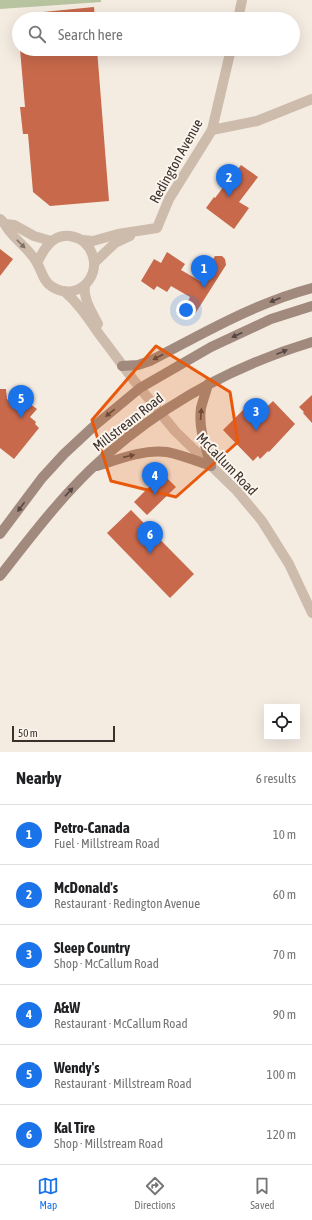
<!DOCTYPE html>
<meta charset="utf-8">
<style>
body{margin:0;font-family:"Asap Condensed",sans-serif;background:#f2f2f2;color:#202124}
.controls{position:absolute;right:12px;bottom:12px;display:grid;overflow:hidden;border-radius:0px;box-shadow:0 4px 16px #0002}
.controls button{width:36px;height:36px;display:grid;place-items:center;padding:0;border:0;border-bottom:1px solid #e0e0e0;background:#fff;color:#202124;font:20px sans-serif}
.scale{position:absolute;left:12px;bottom:10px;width:103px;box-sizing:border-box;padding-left:4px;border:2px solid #3b302b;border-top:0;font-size:11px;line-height:14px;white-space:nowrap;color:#3b302b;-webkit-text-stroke:3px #fbf5ee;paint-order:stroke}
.you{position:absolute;left:186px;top:310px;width:14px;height:14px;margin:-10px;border:3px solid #fff;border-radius:50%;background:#1a73e8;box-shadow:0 0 0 6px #1a73e833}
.badge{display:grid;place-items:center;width:26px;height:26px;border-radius:50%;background:#1a73e8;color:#fff;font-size:13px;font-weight:700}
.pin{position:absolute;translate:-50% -33px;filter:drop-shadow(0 1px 2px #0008)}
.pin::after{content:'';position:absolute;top:21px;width:14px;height:12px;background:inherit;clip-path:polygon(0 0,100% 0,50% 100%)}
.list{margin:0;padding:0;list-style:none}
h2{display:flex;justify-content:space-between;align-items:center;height:52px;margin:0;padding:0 16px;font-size:17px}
h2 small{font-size:13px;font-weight:400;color:#757577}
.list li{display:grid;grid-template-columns:26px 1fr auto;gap:12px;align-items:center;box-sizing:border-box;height:60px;padding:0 16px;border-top:1px solid #e0e0e0}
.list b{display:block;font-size:15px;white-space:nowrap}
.list p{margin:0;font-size:13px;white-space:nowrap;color:#757577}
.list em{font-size:13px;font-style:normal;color:#757577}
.icon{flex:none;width:22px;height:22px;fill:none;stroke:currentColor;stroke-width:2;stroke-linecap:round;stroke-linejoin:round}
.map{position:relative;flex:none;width:312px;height:752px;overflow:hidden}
.search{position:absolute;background:#fff;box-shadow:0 4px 16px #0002;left:12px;right:12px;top:12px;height:44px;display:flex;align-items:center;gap:10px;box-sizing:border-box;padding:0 14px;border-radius:22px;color:#757577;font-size:15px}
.sheet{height:412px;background:#fff}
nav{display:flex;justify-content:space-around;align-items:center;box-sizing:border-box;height:56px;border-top:1px solid #e0e0e0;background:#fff;font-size:11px;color:#757577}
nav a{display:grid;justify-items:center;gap:2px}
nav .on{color:#1a73e8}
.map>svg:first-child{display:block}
.green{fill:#b8c4a0}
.building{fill:#c8694b}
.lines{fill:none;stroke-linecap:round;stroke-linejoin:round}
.minor{stroke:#cdbbac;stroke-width:10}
.tertiary{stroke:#cdbbac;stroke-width:10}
.secondary{stroke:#a18a7d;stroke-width:10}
.oneway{fill:#7d6f65}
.oneway2{fill:#544640}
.marked{fill:#e8590c;fill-opacity:0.2;stroke:#e8590c;stroke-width:3;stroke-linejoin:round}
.labels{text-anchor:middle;stroke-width:4;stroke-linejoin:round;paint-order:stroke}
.street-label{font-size:14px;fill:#3b302b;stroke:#fbf5ee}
</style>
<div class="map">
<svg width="312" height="752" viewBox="0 0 312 752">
<rect width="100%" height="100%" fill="#f4ebe1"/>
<!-- green -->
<polygon class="green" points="0,0 101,0 101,2 0,9"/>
<!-- building -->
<g class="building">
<polygon points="94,7 95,19 34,19 33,13"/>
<polygon points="20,49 97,49 109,201 50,206 33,192 28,134 23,134 20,107 25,107"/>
<polygon points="241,165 258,177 239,202 249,208 234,229 206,208 214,197 215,198 227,182 225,181 234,172 233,171 236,167 238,169"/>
<polygon points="0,249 13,259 0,276"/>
<polygon points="167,252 185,264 181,270 200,281 215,256 222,256 225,259 226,265 193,317 187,317 183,311 190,297 171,286 167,292 157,286 154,290 141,281 154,259 161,263"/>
<polygon points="0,389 6,389 7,399 20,409 26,401 37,409 30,417 36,422 35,424 39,428 14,459 0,448"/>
<polygon points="312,395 312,423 303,413 304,412 299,407"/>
<polygon points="273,401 295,424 269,452 268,451 260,459 258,456 253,461 223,430 245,408 255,418"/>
<polygon points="163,474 176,487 147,515 134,502 150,486 149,485"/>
<polygon points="131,510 194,574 170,598 107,533"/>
</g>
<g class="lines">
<!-- minor -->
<g class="minor">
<polyline points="238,19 242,0"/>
<polyline points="212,130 257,121 312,99"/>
<path d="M 0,219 C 5,223 7,229 11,233 C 19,243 31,251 37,263 C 42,271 43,281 51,286 C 81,306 110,267 84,242 C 80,238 75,237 70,236 C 52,234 44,249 37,263"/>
<polyline points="5,224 14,225 34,236 51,241"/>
<polyline points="82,240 93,241 118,234 157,228 169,199 212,130 231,49"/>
<polyline points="95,262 115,243 130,236"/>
<path d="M 85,286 C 83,299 92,312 98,324"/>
<path d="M 64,291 C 78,303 88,318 99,334 C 113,352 126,371 140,388"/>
</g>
<!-- tertiary -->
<polyline class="tertiary" points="140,388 175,431 237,491 262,521 289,564 312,613"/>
<!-- secondary -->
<g class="secondary">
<path d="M 122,366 L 138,365 L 150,361 C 202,334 255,303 312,288"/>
<path d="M 208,384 C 206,392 203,400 201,408 C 198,428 206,447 211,466"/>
<path d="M 97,466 C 119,459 144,449 167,452 C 182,455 197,461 211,466"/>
<polyline points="0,534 42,478 64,454 93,427 140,388 211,347 271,319 312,306"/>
<path d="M 0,576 C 29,539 57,502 90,470 C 153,410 229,367 312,342"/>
</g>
</g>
<!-- one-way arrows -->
<defs><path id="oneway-solid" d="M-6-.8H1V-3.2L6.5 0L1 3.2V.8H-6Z"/></defs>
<use class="oneway" href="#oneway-solid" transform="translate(21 244) rotate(45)"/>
<g class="oneway2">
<use href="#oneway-solid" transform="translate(275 300) rotate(157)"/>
<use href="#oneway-solid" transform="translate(237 335) rotate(155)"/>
<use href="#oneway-solid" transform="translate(282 352) rotate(-22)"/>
<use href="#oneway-solid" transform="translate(158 357) rotate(152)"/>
<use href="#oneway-solid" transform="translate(110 413) rotate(141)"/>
<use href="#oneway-solid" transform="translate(201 414) rotate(-85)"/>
<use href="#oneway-solid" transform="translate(129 456) rotate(-13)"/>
<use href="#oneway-solid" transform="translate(69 492) rotate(-47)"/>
<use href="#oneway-solid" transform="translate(21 507) rotate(126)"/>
</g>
<!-- marked area -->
<path class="marked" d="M 156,346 L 230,392 L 238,442 L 176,497 L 111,481 L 92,420 Z"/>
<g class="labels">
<!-- street labels -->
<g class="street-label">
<text transform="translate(176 161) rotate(-61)" y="5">Redington Avenue</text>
<text transform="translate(128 422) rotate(-38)" y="5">Millstream Road</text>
<text transform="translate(227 464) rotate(46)" y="5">McCallum Road</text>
</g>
</g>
</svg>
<div class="controls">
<button><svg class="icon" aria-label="locate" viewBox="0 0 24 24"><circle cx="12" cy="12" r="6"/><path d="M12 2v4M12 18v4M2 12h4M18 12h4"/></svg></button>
</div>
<div class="scale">50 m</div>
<div class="you"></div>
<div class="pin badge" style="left:204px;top:288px">1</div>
<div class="pin badge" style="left:229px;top:197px">2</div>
<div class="pin badge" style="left:256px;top:431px">3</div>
<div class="pin badge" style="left:155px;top:495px">4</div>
<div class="pin badge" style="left:21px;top:418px">5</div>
<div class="pin badge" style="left:150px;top:554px">6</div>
<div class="search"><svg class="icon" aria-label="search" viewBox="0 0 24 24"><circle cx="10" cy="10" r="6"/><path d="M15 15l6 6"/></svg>Search here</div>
</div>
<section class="sheet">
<h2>Nearby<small>6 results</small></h2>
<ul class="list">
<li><span class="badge">1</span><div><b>Petro-Canada</b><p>Fuel · Millstream Road</p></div><em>10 m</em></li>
<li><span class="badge">2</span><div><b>McDonald's</b><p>Restaurant · Redington Avenue</p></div><em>60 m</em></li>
<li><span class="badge">3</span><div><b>Sleep Country</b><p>Shop · McCallum Road</p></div><em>70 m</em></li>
<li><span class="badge">4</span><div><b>A&amp;W</b><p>Restaurant · McCallum Road</p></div><em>90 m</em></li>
<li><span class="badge">5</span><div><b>Wendy's</b><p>Restaurant · Millstream Road</p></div><em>100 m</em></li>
<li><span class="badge">6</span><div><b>Kal Tire</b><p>Shop · Millstream Road</p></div><em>120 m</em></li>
</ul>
</section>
<nav>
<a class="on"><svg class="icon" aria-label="map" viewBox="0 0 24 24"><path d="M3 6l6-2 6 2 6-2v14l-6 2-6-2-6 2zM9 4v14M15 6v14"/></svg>Map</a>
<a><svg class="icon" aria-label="directions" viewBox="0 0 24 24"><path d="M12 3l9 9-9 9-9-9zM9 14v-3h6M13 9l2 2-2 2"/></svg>Directions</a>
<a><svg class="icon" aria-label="saved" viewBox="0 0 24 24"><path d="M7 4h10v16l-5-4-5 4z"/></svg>Saved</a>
</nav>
